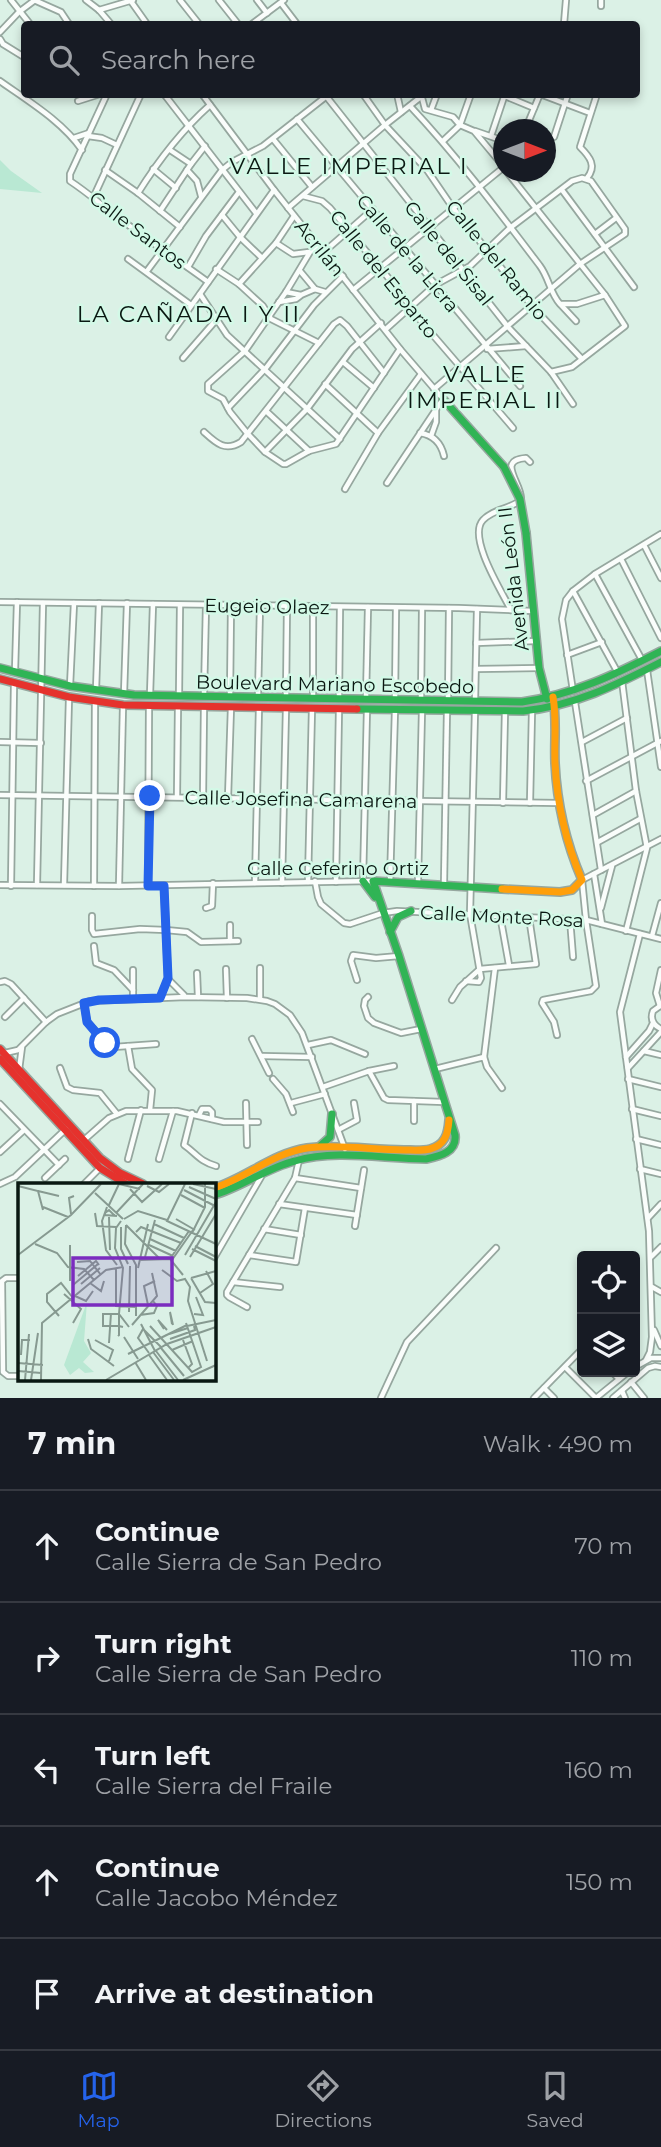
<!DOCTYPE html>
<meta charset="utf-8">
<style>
body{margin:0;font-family:Montserrat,sans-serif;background:#20242c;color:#f1f3f6}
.controls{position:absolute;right:21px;bottom:21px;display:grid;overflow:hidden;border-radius:7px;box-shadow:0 4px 10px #0003}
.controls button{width:63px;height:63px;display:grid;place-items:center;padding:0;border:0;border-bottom:2px solid #363941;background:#171b24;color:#f1f3f6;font:35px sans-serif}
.compass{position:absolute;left:493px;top:119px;width:63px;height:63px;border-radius:50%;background:#171b24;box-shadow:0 4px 10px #0003;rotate:90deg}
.stop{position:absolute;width:21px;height:21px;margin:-16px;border:5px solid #2563eb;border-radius:50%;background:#fff}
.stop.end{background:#2563eb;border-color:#fff;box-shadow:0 2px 7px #0008}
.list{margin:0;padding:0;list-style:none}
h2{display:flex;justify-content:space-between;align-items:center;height:91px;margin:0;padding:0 28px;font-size:30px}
h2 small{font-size:23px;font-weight:400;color:#9ea1a6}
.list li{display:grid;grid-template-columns:46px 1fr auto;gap:21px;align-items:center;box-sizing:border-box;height:112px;padding:0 28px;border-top:2px solid #363941}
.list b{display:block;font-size:26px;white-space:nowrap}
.list p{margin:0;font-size:23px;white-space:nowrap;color:#9ea1a6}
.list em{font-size:23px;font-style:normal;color:#9ea1a6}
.icon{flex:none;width:38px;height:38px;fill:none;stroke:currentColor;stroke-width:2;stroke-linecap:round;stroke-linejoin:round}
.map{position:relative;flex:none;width:661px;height:1398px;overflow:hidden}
.search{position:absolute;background:#171b24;box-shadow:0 4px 10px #0003;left:21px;right:21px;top:21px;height:77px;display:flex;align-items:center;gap:18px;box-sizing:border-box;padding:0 24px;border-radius:7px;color:#9ea1a6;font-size:26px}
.sheet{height:651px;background:#171b24}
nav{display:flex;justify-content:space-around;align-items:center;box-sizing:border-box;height:98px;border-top:2px solid #363941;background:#171b24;font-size:19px;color:#9ea1a6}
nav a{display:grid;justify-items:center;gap:4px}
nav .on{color:#2563eb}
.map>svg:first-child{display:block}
.green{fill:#b9e8d3}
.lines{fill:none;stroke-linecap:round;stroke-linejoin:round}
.street-casing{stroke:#96a79f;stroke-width:8}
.fast-casing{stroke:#96a79f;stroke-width:10}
.slow-casing{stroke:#96a79f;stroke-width:10}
.jam-casing{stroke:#96a79f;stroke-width:10}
.street{stroke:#fafdfb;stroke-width:4.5}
.fast{stroke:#30b455;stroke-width:7}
.slow{stroke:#ff9f0a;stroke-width:7}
.jam{stroke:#e5322d;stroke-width:7}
.fast-bridge-casing{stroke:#96a79f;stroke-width:10;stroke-linecap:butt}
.fast-bridge{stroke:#30b455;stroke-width:7}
.route{stroke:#2563eb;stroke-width:9}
.labels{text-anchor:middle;stroke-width:5;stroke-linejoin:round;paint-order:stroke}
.street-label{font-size:19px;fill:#0a1812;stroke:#d3f9e7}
.quarter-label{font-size:23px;letter-spacing:2px;fill:#0a1812;stroke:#d3f9e7}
.inset-road{fill:none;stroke:#879a91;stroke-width:2}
.view{fill:#7b2cbf;fill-opacity:0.15;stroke:#7b2cbf;stroke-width:3.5}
.inset-edge{fill:none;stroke:#0a1812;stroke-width:3.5}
</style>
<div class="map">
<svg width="661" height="1398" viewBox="0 0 661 1398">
<rect width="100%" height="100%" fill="#dbf1e6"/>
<!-- green -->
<polygon class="green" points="0,160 11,171 42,193 0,189"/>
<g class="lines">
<!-- street casing -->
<g class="street-casing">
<g id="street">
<polyline points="11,0 30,24"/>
<polyline points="34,0 61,12 69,24"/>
<polyline points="86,0 99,10 111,24"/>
<polyline points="130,0 147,24"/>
<polyline points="180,0 199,24"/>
<polyline points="219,0 238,24"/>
<polyline points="257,0 267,13"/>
<polyline points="601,0 601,6"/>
<polyline points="281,3 297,24"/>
<polyline points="99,10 133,0"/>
<polyline points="252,24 284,0"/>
<polyline points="564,24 566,0"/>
<polyline points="0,32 19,12 35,0"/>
<polyline points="0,39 3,44 24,57"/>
<path d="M 0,81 C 28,101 62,121 82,150"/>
<path d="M 107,94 L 70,174 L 70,181 C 90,194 107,210 127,224 C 153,244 181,262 208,282"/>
<polyline points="164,94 256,213"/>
<polyline points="202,94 274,190 400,349 443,399 387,483"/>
<polyline points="363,94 385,125 427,170 453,208 532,306 582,359"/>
<polyline points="397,94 401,112"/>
<polyline points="421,94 425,109 453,117 460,125 474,131 504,167"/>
<polyline points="326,96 508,327 551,372 573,404"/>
<polyline points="505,96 534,108"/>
<polyline points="78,101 100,94"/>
<path d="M 410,106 C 457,156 499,212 540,266 C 549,278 550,293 560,304 L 577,304 L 605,295"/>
<polyline points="431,110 437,94"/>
<polyline points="297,119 520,386"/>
<polyline points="525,130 540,94 590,113"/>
<polyline points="475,131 504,141"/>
<polyline points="88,136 102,138 117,145"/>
<polyline points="491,136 505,94"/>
<polyline points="554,137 568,94"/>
<polyline points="74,138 89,133"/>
<polyline points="273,139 312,187"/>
<polyline points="443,141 460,125 471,94"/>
<polyline points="170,150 191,164"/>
<polyline points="153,169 176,188"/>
<polyline points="105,170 138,193 180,227"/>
<polyline points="187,170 197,181 201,196"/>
<polyline points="507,172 605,295 625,326 572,367 551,372"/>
<path d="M 587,178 C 597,166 590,157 580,147 L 597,94"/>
<polyline points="562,190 634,287"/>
<path d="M 138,193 C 158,161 182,130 210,105"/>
<polyline points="94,196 141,94"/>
<polyline points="303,196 322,201 330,208 401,293 414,313 513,428"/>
<polyline points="288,208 385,125 422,96"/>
<polyline points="160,211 191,164 205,146"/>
<polyline points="222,215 240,237 262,258"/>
<polyline points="595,234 616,218"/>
<polyline points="276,243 293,254 309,252"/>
<polyline points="318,245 310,252 286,292 245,351 208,384 208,391 223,399 230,412 247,433 265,452 283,464 286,464 309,451 336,444 400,349"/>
<polyline points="324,252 373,209"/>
<polyline points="128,259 191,305"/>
<polyline points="188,267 206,236 239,192"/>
<polyline points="216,269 239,284 263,306 271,319 319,343"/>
<polyline points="147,271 222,170 232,162 263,146 328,95"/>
<polyline points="300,271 315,289"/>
<polyline points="239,284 276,243 294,216"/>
<polyline points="353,290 504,167"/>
<polyline points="286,292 301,295 315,289 325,292"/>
<polyline points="200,294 227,335 340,439"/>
<polyline points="279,302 296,299 300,296"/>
<polyline points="561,305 576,321"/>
<polyline points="386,329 435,285 470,266 510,228 572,181 582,178 591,181 625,229 625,234 580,264 434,389"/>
<polyline points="169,337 274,190"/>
<polyline points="487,349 526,346"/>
<polyline points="183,358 217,319"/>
<polyline points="343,362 374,388"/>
<polyline points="325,384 378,433"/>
<polyline points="228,408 266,368 314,305 343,276"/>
<polyline points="266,411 309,451"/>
<path d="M 204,432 C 216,443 225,452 241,442 L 319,343 L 334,324 L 340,320 L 347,326 L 384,373"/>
<path d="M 420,433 C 434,435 441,443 444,456"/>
<polyline points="431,436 436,422 436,410"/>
<polyline points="265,452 307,409 352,349 381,323"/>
<polyline points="345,489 378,433 421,374"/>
<polyline points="644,545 661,578"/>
<polyline points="621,559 661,638"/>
<polyline points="595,574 642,660"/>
<polyline points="573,591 618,673"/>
<polyline points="0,602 459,608 533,611"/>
<path d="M 511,610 C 502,592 467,537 483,520 C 493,509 510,509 521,500 C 523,484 495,460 526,458 L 530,462"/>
<polyline points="476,643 536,641"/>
<polyline points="567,655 602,642"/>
<polyline points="476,669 539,668"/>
<polyline points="647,670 661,767"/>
<polyline points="15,671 17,602"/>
<polyline points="622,681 636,791 647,848 626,931"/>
<polyline points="70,686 74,603"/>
<polyline points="96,690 99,603"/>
<polyline points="573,691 562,619 566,600 573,591 595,574 661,534"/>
<polyline points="124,694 127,603"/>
<polyline points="150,695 153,604"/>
<polyline points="179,695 180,605"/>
<polyline points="204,695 206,605"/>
<polyline points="258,696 260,606"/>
<polyline points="230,697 231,606"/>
<polyline points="286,698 287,606"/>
<polyline points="313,698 313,606"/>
<polyline points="339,698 340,607"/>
<polyline points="366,698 368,607"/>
<polyline points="395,699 396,608"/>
<polyline points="421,700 422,609"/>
<polyline points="448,701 449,608"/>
<polyline points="475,701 477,609"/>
<polyline points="575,702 601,870"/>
<polyline points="0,742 41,743"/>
<polyline points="582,742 627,718"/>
<polyline points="586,781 661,741"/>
<polyline points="0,795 559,803"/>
<polyline points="177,797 178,706"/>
<polyline points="203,798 204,706"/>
<polyline points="228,798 231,707"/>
<polyline points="503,803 505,711"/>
<polyline points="530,803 532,711"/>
<polyline points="593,815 636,791"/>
<polyline points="598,842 640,819"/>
<polyline points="594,874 602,924"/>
<polyline points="315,881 318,897 321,904 344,923 350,924 383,913 397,911 586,920 661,939"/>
<polyline points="363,881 367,709"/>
<polyline points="308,882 312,708"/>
<polyline points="336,882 339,709"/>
<polyline points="390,882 395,710"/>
<polyline points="255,883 259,707"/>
<polyline points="282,883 286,708"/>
<polyline points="418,883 422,710"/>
<polyline points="444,884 447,710"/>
<polyline points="0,885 119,886 373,881"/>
<polyline points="37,885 43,603"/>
<polyline points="64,885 69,698"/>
<polyline points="11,886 14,684"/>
<polyline points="94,886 95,702"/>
<polyline points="119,886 123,706"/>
<polyline points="148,886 149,706"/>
<polyline points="206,908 212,906 213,883"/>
<polyline points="601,908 612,866"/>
<polyline points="500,915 509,965"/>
<polyline points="92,916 92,930 94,934 140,929 166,930 187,932 201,942 238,941"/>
<polyline points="570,919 573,957"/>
<polyline points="230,925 230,941"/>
<polyline points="640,934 620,1012 649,1231 652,1337 650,1352 646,1360"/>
<polyline points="652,936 661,903"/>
<polyline points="94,946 96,963 114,970 133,990"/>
<polyline points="226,969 227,998"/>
<polyline points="133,970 133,999"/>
<polyline points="197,973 198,997"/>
<polyline points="168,979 184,995"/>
<polyline points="357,980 351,961 353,955 376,958 399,956"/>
<polyline points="466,981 479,982 481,978 470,914 475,711"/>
<polyline points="0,982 5,981 11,984 46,1022"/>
<polyline points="160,997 168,979 164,886"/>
<polyline points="368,997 365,1000 364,1006 368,1018 374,1023 401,1033 421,1029"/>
<polyline points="260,999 260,968"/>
<polyline points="452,1000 460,987 480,969 536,964 529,917"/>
<polyline points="84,1003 87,1022 108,1045 114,1047 156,1044"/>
<polyline points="660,1006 656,993 661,970"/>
<path d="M 660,1006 L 653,1011 C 650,1019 653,1025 661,1029"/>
<polyline points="5,1017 24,998"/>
<polyline points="557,1035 554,1022 542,1003 543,1000 591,991 596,986 586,920 582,880 661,839"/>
<polyline points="252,1039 269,1073"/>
<polyline points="308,1045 331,1040 365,1054"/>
<polyline points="128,1046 132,1069 152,1090 150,1110"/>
<polyline points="644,1051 661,1055"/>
<polyline points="5,1053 18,1050 46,1022 57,1014 90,1001 186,997 247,998 267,1001 275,1004 290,1015 302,1033 345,1149"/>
<polyline points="262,1056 312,1057"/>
<polyline points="484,1057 495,968"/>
<polyline points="626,1057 649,1031 653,1023"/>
<polyline points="60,1068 67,1087 73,1090 100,1093 117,1114"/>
<polyline points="628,1068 661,1032"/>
<polyline points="435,1069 484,1057 487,1067 502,1088"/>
<polyline points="19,1070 22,1047"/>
<polyline points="369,1071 394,1066"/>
<polyline points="273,1079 286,1094 293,1112"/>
<polyline points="628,1079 661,1087"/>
<polyline points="323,1087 369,1071 384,1098 388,1100 444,1102"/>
<polyline points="246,1103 247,1145"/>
<polyline points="291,1103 325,1094"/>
<polyline points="0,1104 59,1165"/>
<polyline points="632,1109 661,1116"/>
<path d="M 192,1113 L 184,1145 C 197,1154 199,1161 216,1166"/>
<polyline points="199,1115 202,1109 209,1109 212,1112 212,1119"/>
<polyline points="414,1121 414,1101"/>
<polyline points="338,1130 357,1120 354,1103"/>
<polyline points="636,1139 661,1145"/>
<polyline points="84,1140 109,1118 126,1111 177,1111 224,1122 258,1122"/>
<polyline points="0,1152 24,1130"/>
<polyline points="128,1159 141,1110"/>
<polyline points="159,1159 173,1111"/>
<polyline points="640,1169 661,1174"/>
<polyline points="45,1178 65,1159"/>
<polyline points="295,1178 361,1188"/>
<polyline points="0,1184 15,1177 66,1129"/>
<polyline points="84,1184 100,1168"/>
<polyline points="279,1204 357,1215"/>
<polyline points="648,1218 661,1204"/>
<polyline points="355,1226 364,1170"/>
<polyline points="264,1229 301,1235"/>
<polyline points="249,1255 296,1262 305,1208"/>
<polyline points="651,1257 661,1247"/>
<polyline points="214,1258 261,1177"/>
<polyline points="19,1278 6,1278 2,1281 3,1372 8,1376 19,1376"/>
<polyline points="233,1282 280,1287"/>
<polyline points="652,1287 661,1292"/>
<polyline points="247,1307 229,1297 227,1295 227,1292 295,1178 299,1160"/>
<polyline points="654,1330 661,1346"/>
<polyline points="565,1367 596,1398"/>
<polyline points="635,1367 651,1358 661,1358"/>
<polyline points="612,1372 619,1379"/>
<polyline points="631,1382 644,1398"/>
<polyline points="544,1388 554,1398"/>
<polyline points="622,1391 625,1398"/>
<polyline points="381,1398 407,1342 496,1248"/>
<polyline points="534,1398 582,1349"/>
<polyline points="596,1398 628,1372"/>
<polyline points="613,1398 648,1368 655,1366 661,1367"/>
</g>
</g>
<!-- fast casing -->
<g class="fast-casing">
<g id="fast">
<polyline points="443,399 504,467"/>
<polyline points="526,533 539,668 547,699"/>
<path d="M 0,668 L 70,686 L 134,695 L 522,702 C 573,695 616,674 661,651"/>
<path d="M 357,709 L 523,711 C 574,706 616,685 661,662"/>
<polyline points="363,881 375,897"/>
<polyline points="390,932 398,917 411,911"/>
<polyline points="320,1146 330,1137 332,1114"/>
<path d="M 214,1195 C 242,1187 266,1168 295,1161 C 337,1149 383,1159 426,1159 C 440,1156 457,1152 455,1135 L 399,956 L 373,881 L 502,889"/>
</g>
</g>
<!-- slow casing -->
<g class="slow-casing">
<g id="slow">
<path d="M 502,889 L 560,892 L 572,890 L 582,880 C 566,843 557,804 555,763 C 554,741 557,719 553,697"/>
<path d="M 214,1188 C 246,1178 273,1153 307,1148 C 339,1144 372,1150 404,1150 C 412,1150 422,1151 430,1149 C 445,1145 448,1134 449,1120"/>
</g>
</g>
<!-- jam casing -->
<g class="jam-casing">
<g id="jam">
<polyline points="0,679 69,697 123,705 357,709"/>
<polyline points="0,1049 100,1158 120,1173 143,1184"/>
<polyline points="0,1059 100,1168 126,1184"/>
</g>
</g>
<!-- street -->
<use href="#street" class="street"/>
<!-- fast -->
<use href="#fast" class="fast"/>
<!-- slow -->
<use href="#slow" class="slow"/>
<!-- jam -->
<use href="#jam" class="jam"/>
<!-- fast-bridge casing -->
<g class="fast-bridge-casing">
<polyline id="fast-bridge" points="504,467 520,499 526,533"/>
</g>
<!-- fast-bridge -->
<use href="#fast-bridge" class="fast-bridge"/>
</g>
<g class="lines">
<!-- route -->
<polyline class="route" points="105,1043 87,1022 84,1003 99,1000 160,998 168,978 164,886 148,886 150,796"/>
</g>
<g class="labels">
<!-- street labels -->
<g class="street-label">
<text transform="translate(138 230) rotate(37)" y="7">Calle Santos</text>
<text transform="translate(320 248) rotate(51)" y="7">Acrilán</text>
<text transform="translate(408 253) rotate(50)" y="7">Calle de la Licra</text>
<text transform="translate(449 253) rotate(51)" y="7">Calle del Sisal</text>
<text transform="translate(497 260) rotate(51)" y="7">Calle del Ramio</text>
<text transform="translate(384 274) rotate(51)" y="7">Calle del Esparto</text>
<text transform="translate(513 579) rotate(-97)" y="7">Avenida León II</text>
<text transform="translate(267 606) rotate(1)" y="7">Eugeio Olaez</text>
<text transform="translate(335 684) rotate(1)" y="7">Boulevard Mariano Escobedo</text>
<text transform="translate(301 799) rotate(1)" y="7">Calle Josefina Camarena</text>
<text x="338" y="875">Calle Ceferino Ortiz</text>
<text transform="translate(502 916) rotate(3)" y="7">Calle Monte Rosa</text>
</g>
<!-- quarter labels -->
<g class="quarter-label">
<text x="349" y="174">VALLE IMPERIAL I</text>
<text x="189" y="322">LA CAÑADA I Y II</text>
<text x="485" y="382">VALLE<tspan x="485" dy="26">IMPERIAL II</tspan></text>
</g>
</g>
<!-- overview -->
<g transform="translate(18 1183)">
<rect width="198" height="198" fill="#dbf1e6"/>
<path d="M 69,119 L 66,158 L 73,170 L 65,179 L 76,189 L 67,190 L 61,185 L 52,192 L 46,182 Z" fill="#b9e8d3"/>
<path class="inset-road" d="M 101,1 L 122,6M 167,1 L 149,38 L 198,61M 175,1 L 198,6M 0,3 L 20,8 L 25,27M 129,3 L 141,9 L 151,1M 171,4 L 198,16M 112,6 L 124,19 L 144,1M 166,7 L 197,23M 20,8 L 41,13M 77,10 L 105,36M 163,12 L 187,25M 91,22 L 101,1M 25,24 L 50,34M 89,24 L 84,38 L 88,67 L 99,82M 77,30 L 79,43 L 98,44M 98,30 L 125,1M 53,31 L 51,15 L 56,13M 97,33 L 91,27 L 87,30 L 87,32 L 99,33M 91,34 L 92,67M 106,36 L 120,28 L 149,37M 158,36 L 177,47M 103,38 L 98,45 L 97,65 L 105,85 L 101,131 L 111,144M 136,41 L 166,55M 108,42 L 107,61 L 118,82 L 118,133M 108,42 L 142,76M 103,44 L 103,66 L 110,81M 118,49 L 123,44 L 163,60M 174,50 L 187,24 L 187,1M 132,56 L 158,68M 17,61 L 39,70 L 50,84 L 66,86 L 76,97M 131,62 L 155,73M 177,63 L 198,74M 174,66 L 198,78M 0,72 L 53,32 L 83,1M 167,72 L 198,19M 127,74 L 137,37M 172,74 L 198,31M 121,77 L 152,76M 154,77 L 175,47M 59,79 L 72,78 L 83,92M 98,85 L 98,123 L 118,124M 120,85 L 130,41M 144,87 L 159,98 L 167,96 L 172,104 L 170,118 L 189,178M 165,92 L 152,76 L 171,48M 60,93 L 78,78 L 81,82M 173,95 L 187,119 L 198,120M 173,95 L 198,88M 52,98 L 52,62M 72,100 L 83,108 L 86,98M 63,101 L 82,85M 55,102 L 80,81M 182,110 L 195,101 L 188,88M 46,111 L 63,126 L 55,140M 57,113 L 68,118 L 75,108M 130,122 L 126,103 L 137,98M 111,129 L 112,83M 176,131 L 185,132 L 178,114M 122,132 L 136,130 L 139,123 L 135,118M 41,133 L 29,119 L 29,111 L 43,100 L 55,115M 123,141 L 137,168M 154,141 L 152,129 L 155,142M 114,142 L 139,113 L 134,90M 132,143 L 174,189 L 183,184 L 168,140M 169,143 L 198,137M 146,146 L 140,137 L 149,147M 148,152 L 170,145M 100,153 L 101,152 L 101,131 L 85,131 L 85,143 L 101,143 L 105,144M 106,154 L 120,176M 70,156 L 73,166 L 96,183M 152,156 L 177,147 L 176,143M 77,157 L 95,167 L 91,178M 165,157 L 174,181 L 170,185M 91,160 L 93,130M 143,165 L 166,193M 154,167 L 175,158M 138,168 L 160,197M 135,169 L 156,197M 131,170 L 120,155 L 125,146 L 143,164M 110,171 L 169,142M 3,172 L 4,157 L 12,157M 131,172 L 149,197M 117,179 L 128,197M 0,180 L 25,182M 0,188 L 23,190M 7,197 L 11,151M 13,197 L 20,150M 23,197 L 24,140 L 88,87 L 105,84M 88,197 L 149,161 L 198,144M 165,197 L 198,182"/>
<path class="view" d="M 55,75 L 154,75 L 154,122 L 55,122 Z"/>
<rect width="198" height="198" class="inset-edge"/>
</g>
</svg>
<div class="controls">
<button><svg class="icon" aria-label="locate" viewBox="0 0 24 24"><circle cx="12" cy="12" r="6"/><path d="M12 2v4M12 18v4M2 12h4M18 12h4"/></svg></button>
<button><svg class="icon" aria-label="layers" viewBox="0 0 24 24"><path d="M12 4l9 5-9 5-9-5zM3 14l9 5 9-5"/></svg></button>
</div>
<svg class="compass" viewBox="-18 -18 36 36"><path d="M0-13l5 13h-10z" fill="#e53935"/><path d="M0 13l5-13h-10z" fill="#9ea1a6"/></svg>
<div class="stop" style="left:105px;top:1043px"></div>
<div class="stop end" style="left:150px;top:796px"></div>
<div class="search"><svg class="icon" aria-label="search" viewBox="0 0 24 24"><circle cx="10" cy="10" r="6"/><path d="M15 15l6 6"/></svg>Search here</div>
</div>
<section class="sheet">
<h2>7 min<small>Walk · 490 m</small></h2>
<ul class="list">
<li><svg class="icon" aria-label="ahead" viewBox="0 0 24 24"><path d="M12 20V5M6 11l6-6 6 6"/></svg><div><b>Continue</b><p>Calle Sierra de San Pedro</p></div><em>70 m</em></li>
<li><svg class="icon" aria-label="right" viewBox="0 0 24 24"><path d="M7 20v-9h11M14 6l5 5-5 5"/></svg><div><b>Turn right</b><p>Calle Sierra de San Pedro</p></div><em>110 m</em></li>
<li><svg class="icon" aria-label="left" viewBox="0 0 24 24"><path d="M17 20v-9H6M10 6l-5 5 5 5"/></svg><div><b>Turn left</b><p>Calle Sierra del Fraile</p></div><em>160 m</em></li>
<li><svg class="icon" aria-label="ahead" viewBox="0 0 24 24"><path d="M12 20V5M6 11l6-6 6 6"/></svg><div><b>Continue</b><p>Calle Jacobo Méndez</p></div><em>150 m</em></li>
<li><svg class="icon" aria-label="arrive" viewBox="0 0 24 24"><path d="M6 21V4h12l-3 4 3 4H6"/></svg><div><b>Arrive at destination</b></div></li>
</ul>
</section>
<nav>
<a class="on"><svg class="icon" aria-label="map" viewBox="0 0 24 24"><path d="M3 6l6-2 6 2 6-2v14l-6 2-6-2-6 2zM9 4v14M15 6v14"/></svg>Map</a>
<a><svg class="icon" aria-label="directions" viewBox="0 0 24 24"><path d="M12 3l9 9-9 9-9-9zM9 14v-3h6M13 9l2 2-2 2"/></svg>Directions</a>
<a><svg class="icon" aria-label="saved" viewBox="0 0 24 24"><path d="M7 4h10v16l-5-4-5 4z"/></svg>Saved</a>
</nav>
